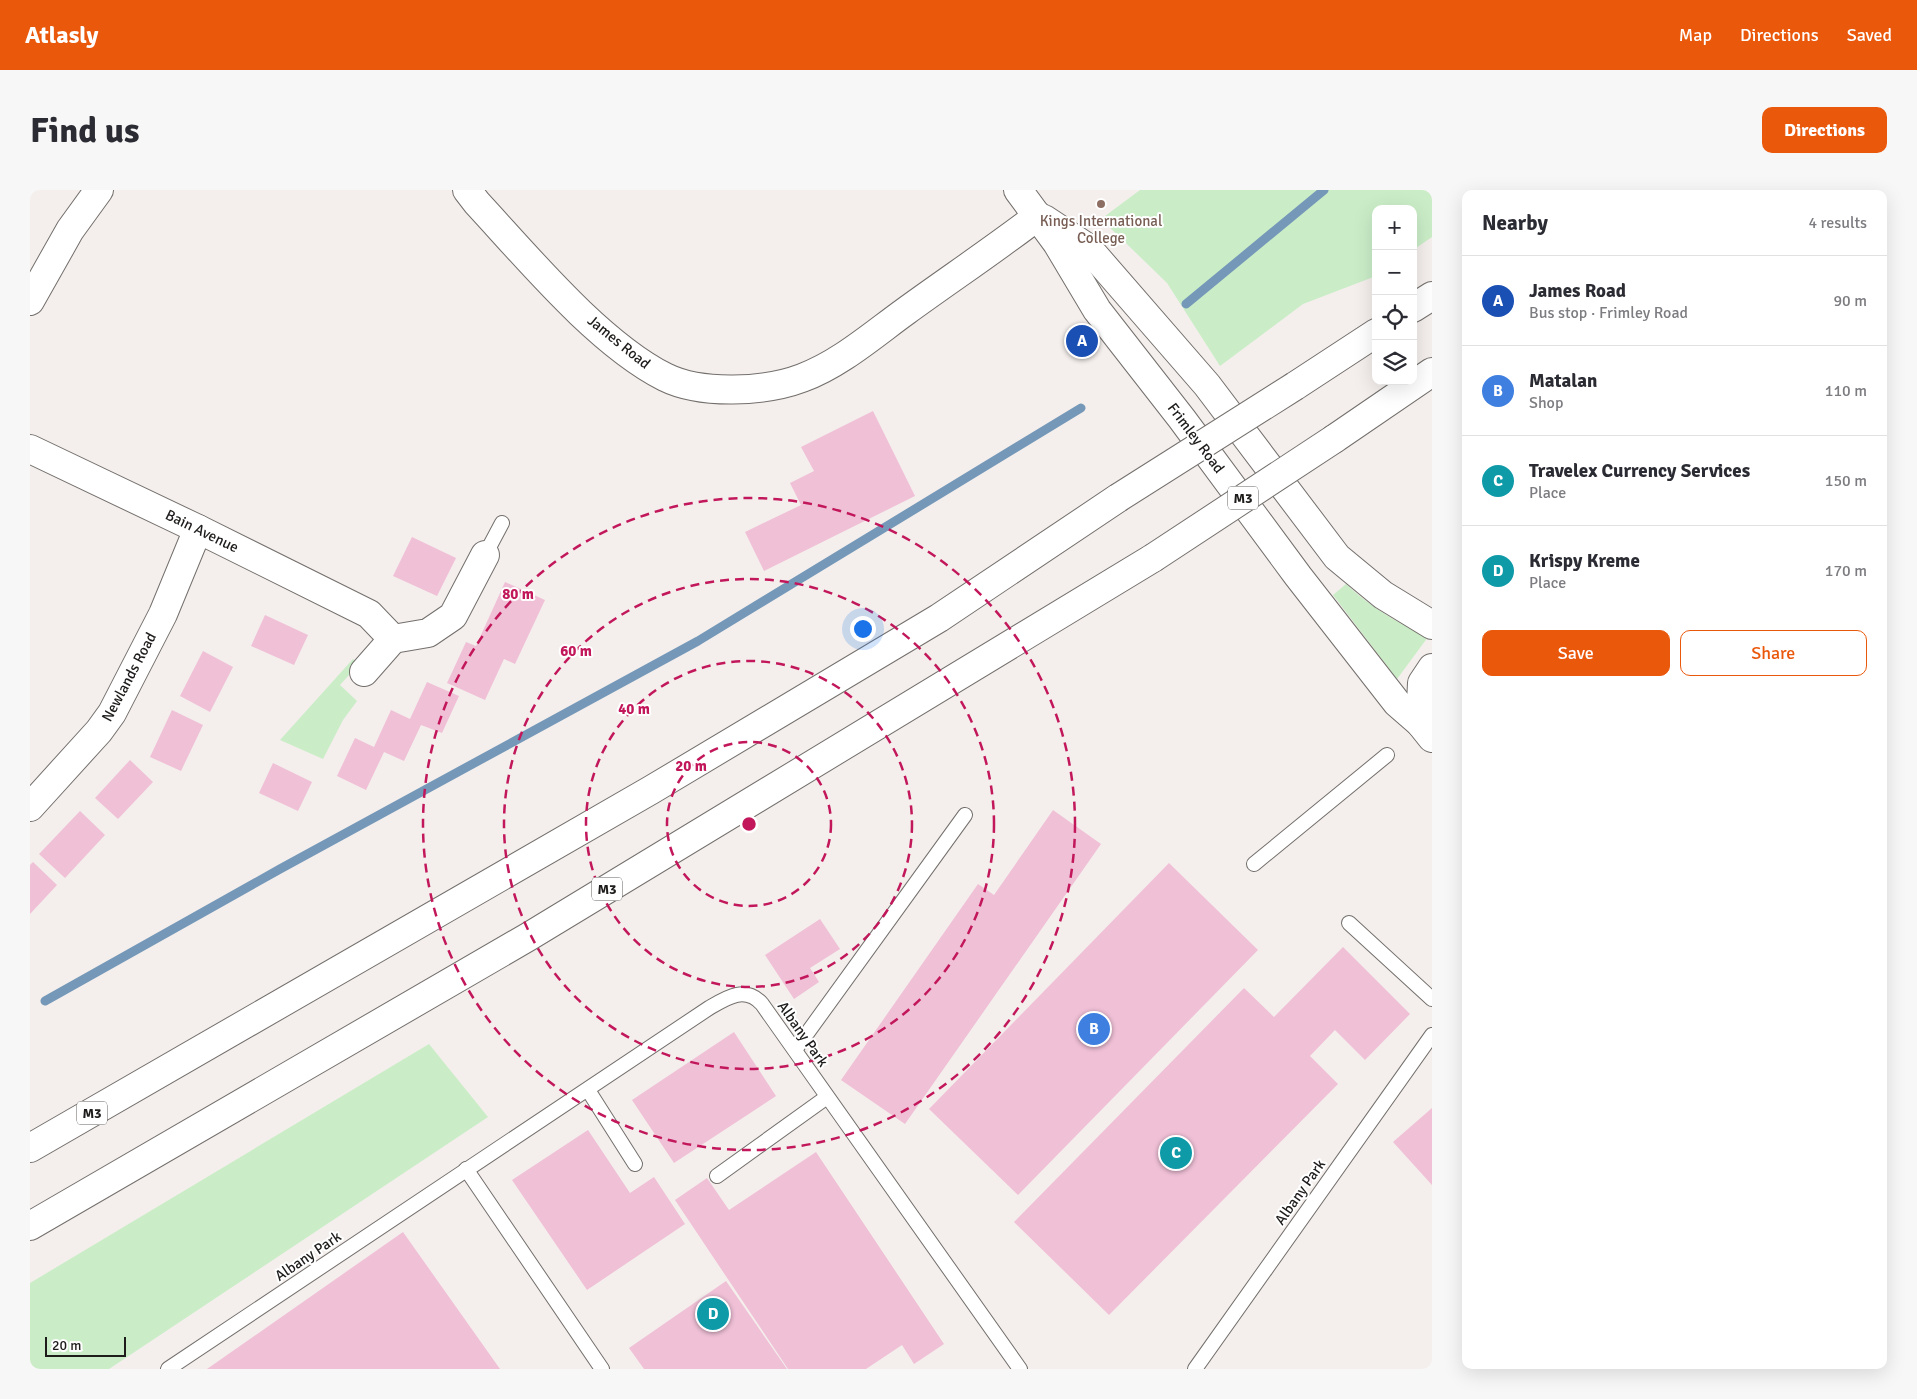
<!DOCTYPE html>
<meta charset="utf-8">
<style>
body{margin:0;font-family:Signika,sans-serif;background:#f7f7f7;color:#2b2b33}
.controls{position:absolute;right:15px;top:15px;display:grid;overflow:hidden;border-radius:10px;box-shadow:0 5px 20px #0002}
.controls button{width:45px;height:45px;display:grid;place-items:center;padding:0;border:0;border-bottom:1px solid #e1e1e2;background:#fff;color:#2b2b33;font:25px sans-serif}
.scale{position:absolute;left:15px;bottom:12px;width:81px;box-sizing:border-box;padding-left:5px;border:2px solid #1e1c1b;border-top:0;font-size:14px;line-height:18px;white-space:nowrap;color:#1e1c1b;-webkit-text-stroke:4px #fff;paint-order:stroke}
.you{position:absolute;left:832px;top:438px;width:18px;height:18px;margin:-12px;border:4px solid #fff;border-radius:50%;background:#1a73e8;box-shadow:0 0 0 8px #1a73e833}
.badge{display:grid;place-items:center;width:32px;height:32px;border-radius:50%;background:#ea580c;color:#fff;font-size:16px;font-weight:700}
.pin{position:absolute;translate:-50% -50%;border:2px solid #fff;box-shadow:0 1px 5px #0006}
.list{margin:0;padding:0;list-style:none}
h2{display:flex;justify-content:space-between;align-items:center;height:65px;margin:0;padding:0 20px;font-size:21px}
h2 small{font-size:16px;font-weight:400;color:#7c7c81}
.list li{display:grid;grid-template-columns:32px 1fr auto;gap:15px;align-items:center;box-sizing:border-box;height:90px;padding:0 20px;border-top:1px solid #e1e1e2}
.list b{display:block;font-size:19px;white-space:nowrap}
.list p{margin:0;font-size:16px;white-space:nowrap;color:#7c7c81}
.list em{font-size:16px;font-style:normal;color:#7c7c81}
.actions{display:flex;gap:10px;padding:15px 20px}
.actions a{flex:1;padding:11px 0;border:1px solid #ea580c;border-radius:10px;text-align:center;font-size:18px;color:#ea580c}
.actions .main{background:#ea580c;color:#fff}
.icon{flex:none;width:28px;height:28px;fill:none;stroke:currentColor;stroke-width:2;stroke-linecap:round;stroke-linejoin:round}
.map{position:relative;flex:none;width:1402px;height:1179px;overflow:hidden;border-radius:10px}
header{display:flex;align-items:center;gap:30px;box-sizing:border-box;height:70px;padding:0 25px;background:#ea580c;color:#fff}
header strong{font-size:24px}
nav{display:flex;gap:28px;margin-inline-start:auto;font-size:18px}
.intro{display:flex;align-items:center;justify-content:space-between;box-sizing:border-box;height:120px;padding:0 30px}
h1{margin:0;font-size:35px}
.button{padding:12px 22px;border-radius:10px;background:#ea580c;color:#fff;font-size:18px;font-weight:700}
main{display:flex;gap:30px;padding:0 30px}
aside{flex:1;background:#fff;border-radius:10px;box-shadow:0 5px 20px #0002}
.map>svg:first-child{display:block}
.green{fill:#caedc7}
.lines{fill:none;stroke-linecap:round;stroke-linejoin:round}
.stream{stroke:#7598b9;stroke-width:9}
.building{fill:#f0c0d7}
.service-casing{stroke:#736f6c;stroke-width:16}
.minor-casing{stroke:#736f6c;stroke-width:30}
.secondary-casing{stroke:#736f6c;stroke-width:30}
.motorway-casing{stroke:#736f6c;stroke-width:30}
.service{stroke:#fff;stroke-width:14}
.minor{stroke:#fff;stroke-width:28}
.secondary{stroke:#fff;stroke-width:28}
.motorway{stroke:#fff;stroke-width:28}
.motorway-bridge-casing{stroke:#736f6c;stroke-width:30;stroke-linecap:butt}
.motorway-bridge{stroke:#fff;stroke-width:28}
.ring{fill:none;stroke:#c2185b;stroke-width:2.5;stroke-dasharray:9 6}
.education-dot{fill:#8d6e63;stroke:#fff;stroke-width:2}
.labels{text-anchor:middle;stroke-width:4;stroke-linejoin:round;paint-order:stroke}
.shield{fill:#fff;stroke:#62605f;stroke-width:1}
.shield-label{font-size:14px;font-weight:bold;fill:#1e1c1b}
.education-label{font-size:15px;fill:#785e54;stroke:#fff}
.street-label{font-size:15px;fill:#1e1c1b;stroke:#fff}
.centre{fill:#c2185b;stroke:#fff;stroke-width:2.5}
.ring-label{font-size:15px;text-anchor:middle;font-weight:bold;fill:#c2185b;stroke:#fff;stroke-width:4;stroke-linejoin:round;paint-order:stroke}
</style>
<header>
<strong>Atlasly</strong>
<nav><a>Map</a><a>Directions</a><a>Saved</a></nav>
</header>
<div class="intro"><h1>Find us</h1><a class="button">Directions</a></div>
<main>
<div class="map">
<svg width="1402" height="1179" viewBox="0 0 1402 1179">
<rect width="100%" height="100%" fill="#f4efec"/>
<!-- green -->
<g class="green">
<polygon points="1110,0 1402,0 1402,47 1383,60 1383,19 1346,19 1346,86 1273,114 1190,176 1137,93 1071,29"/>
<path d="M 1316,394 C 1340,417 1368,433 1398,447 L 1367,489 L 1303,405 Z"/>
<polygon points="323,469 329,474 310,495 327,511 313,530 293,569 250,550"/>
<polygon points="399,854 458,927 79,1179 0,1179 0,1093"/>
</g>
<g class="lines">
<!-- stream -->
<g class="stream">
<polyline points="1156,114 1294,0"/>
<polyline points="15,811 250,679 668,451 1051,218"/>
</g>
</g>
<!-- building -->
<g class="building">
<polygon points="843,221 885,306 734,381 715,342 771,315 760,293 784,281 771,257"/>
<polygon points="382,347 426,368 407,406 363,386"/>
<polygon points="475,392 515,410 485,474 474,469 455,510 417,493 436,452 446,456"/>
<polygon points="235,425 278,445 264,475 221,456"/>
<polygon points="173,461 203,477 180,522 150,506"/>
<polygon points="397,492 429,506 412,543 391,535 374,571 354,562 336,600 307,586 325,548 344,557 361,520 380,529"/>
<polygon points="142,520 173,535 151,581 120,567"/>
<polygon points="100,570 123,592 88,629 65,608"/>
<polygon points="243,573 282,592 268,621 229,603"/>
<polygon points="1023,620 1071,654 875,934 811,890 948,694 964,705"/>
<polygon points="50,621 75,645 35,688 9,664"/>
<polygon points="3,672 27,695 0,724 0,675"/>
<polygon points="1139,673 1228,760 988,1005 899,919"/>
<polygon points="790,729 810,759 780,778 789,792 764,809 735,765"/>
<polygon points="1313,757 1380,824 1335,870 1305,840 1280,866 1308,894 1079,1125 984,1032 1214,798 1244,827"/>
<polygon points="704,842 746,906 644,973 602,910"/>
<polygon points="1402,918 1402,995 1363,952"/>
<polygon points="558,940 600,1003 624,987 655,1034 557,1100 482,990"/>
<polygon points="786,962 914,1154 884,1174 872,1155 836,1179 758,1179 645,1010 677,988 699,1020"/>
<polygon points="373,1042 470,1179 177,1179"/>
<polygon points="696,1091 757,1179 614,1179 599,1158"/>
</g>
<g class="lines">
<!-- service casing -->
<g class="service-casing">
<g id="service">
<polyline points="455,365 472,333"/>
<polyline points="1224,674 1357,565"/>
<polyline points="1319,733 1402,809"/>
<polyline points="765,860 935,625"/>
<polyline points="558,900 605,974"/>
<polyline points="436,979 572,1179"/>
<polyline points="687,986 797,907"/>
<path d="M 138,1179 L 679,818 C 696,808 715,795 732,814 L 990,1179"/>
<polyline points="1165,1179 1402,845"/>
</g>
</g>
<!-- minor casing -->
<g class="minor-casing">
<g id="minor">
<path d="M 437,0 L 447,13 C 498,68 568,153 635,187 C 671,205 735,202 772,188 C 810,174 844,144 876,121 C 920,89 965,59 1008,26"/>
<polyline points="0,111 40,40 69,0"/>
<polyline points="0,259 168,339 339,424 363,449"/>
<polyline points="334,482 363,449 398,443 423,426 455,365"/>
<polyline points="0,617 69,541 82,523 133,424 168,339"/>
</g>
</g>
<!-- secondary casing -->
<g class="secondary-casing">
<g id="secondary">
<polyline points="988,0 1027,53 1067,120 1152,229 1268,386 1367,513 1390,533 1402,548"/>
<polyline points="1014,29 1058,58 1177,195 1307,367 1353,405 1402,435"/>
<polyline points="1390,533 1392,493 1402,478"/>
</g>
</g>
<!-- motorway casing -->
<g class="motorway-casing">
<g id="motorway">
<polyline points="1383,118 1402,106"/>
<polyline points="1265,196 1346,143"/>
<polyline points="1304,249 1402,182"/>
<polyline points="0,958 621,600 909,428 1088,308"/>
<polyline points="0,1036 498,747 1123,368"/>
</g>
</g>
<!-- service -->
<use href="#service" class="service"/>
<!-- minor -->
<use href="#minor" class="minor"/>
<!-- secondary -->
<use href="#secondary" class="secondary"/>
<!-- motorway -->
<use href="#motorway" class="motorway"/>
<!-- motorway-bridge casing -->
<g class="motorway-bridge-casing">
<g id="motorway-bridge">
<polyline points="1088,308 1265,196"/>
<polyline points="1123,368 1304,249"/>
</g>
</g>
<!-- motorway-bridge -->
<use href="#motorway-bridge" class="motorway-bridge"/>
</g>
<!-- distance rings -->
<g class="ring">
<circle cx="719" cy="634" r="82"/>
<circle cx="719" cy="634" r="163"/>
<circle cx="719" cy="634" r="245"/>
<circle cx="719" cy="634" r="326"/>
</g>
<!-- markers -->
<circle class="education-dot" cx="1071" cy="14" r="5"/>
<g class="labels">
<!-- shield labels -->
<g class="shield">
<rect x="1198" y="296.5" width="30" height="23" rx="4"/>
<rect x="562" y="687.5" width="30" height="23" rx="4"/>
<rect x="47" y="911.5" width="30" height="23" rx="4"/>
</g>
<g class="shield-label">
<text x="1213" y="313">M3</text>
<text x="577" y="704">M3</text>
<text x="62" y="928">M3</text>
</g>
<!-- education labels -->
<g class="education-label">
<text x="1071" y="36">Kings International<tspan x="1071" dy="17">College</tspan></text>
</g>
<!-- street labels -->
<g class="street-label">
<text transform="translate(589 152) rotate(39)" y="5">James Road</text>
<text transform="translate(1166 248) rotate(53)" y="5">Frimley Road</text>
<text transform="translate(172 341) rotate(26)" y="5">Bain Avenue</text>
<text transform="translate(99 487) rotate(-62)" y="5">Newlands Road</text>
<text transform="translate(773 844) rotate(55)" y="5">Albany Park</text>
<text transform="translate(1270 1002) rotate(-55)" y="5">Albany Park</text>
<text transform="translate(278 1066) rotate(-34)" y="5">Albany Park</text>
</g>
</g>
<circle cx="719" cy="634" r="8" class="centre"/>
<g class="ring-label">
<text x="488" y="409">80 m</text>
<text x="546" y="466">60 m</text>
<text x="604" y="524">40 m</text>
<text x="661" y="581">20 m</text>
</g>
</svg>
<div class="controls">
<button>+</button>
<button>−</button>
<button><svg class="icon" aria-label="locate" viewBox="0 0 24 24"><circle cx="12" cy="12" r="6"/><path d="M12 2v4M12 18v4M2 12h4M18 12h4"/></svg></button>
<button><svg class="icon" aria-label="layers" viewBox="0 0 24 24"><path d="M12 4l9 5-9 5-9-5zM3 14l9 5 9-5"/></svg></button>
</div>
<div class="scale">20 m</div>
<div class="you"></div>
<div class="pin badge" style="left:1052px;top:151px;background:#1a4fb4">A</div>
<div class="pin badge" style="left:1064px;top:839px;background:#3f7fe0">B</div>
<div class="pin badge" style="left:1146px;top:963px;background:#0f9aa8">C</div>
<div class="pin badge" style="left:683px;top:1124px;background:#0f9aa8">D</div>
</div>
<aside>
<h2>Nearby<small>4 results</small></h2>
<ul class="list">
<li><span class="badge" style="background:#1a4fb4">A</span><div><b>James Road</b><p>Bus stop · Frimley Road</p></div><em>90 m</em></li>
<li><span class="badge" style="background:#3f7fe0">B</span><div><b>Matalan</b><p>Shop</p></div><em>110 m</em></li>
<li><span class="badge" style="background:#0f9aa8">C</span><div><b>Travelex Currency Services</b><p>Place</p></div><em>150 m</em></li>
<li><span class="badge" style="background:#0f9aa8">D</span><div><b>Krispy Kreme</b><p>Place</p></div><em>170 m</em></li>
</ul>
<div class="actions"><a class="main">Save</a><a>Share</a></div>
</aside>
</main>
